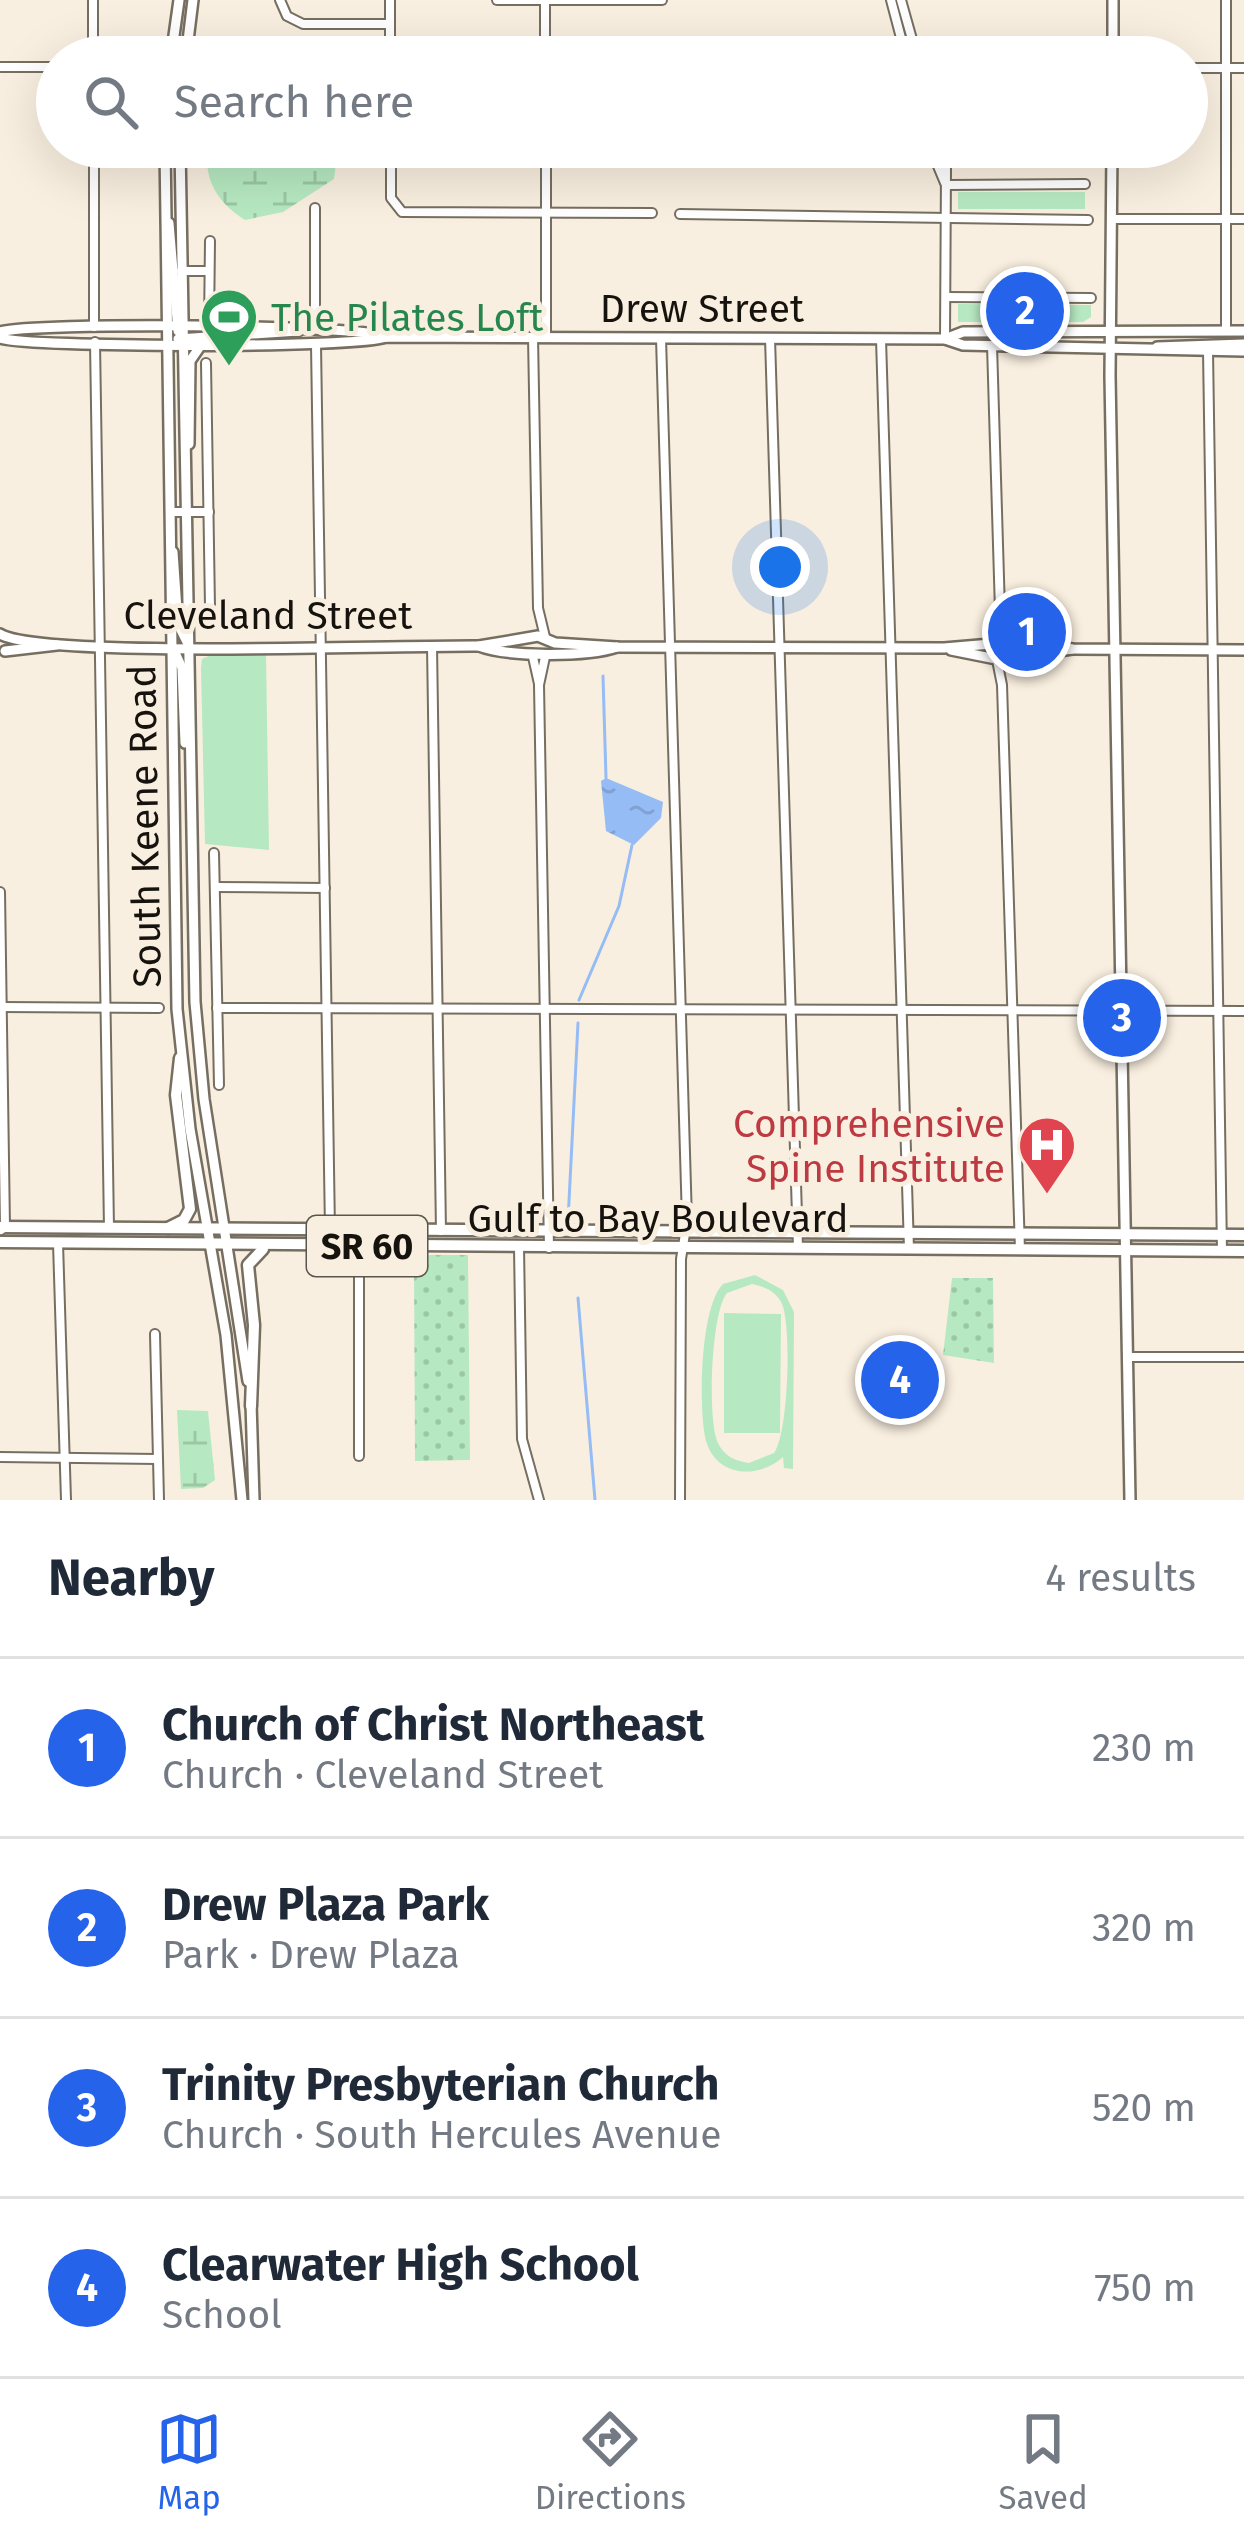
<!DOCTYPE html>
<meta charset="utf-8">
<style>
body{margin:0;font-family:"Fira Sans",sans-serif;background:#f2f2f3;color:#1f2937}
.you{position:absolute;left:780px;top:567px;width:42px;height:42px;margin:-30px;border:9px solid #fff;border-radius:50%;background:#1a73e8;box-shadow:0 0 0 18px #1a73e833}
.badge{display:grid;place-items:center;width:78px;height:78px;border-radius:50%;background:#2563eb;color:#fff;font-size:39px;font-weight:700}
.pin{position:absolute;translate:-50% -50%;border:6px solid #fff;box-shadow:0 3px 12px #0006}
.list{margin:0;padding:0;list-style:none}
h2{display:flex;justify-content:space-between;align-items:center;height:156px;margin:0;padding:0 48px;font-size:51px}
h2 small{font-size:39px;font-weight:400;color:#747a83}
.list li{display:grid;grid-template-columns:78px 1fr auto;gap:36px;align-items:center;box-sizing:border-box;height:180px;padding:0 48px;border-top:3px solid #e0e1e3}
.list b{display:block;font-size:45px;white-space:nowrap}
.list p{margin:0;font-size:39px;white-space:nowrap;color:#747a83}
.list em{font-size:39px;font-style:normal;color:#747a83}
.icon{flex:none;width:66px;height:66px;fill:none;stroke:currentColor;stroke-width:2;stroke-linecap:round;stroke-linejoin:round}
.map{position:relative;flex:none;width:1244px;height:1500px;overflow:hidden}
.search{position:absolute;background:#fff;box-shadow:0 12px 48px #0002;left:36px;right:36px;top:36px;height:132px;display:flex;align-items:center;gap:30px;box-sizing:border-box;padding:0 42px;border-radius:66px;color:#747a83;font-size:45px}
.sheet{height:876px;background:#fff}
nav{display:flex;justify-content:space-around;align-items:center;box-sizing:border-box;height:168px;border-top:3px solid #e0e1e3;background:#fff;font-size:33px;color:#747a83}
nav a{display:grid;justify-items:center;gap:6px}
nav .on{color:#2563eb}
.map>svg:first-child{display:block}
.grass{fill:url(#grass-dots)}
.wetland{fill:url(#wetland-marsh)}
.park{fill:#b6e9c1;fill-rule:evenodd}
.water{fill:url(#water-ripples)}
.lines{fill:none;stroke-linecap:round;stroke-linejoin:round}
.stream{stroke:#95bcf5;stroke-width:3}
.street-casing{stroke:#766e61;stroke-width:12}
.secondary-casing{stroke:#766e61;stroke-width:14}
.primary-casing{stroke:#766e61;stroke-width:15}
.street{stroke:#fff;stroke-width:8}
.secondary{stroke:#fff;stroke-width:9}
.primary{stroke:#fff;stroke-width:10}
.labels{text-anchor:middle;stroke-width:10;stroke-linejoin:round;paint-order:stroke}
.shield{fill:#f9efe0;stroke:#5a554d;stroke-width:3}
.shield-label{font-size:36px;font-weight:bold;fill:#16130e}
.street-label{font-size:39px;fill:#16130e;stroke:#f9efe0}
.leisure-label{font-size:39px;fill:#27864d;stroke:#f9efe0;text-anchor:start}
.health-label{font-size:39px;fill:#be3a42;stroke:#f9efe0;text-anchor:end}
</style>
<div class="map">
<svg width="1244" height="1500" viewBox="0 0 1244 1500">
<defs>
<pattern id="grass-dots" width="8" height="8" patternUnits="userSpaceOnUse" patternTransform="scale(3)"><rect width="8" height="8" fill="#b6e9c1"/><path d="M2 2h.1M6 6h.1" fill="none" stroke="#9cc7a5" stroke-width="1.8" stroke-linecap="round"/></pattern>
<pattern id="wetland-marsh" width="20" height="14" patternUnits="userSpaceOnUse" patternTransform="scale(3)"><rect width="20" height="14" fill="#b6e9c1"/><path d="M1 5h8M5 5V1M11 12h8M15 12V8" fill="none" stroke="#9cc7a5"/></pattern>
<pattern id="water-ripples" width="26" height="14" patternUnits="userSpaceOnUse" patternTransform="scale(3)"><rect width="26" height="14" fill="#95bcf5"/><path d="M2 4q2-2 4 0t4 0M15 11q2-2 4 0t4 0" fill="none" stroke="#80a1d1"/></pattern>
</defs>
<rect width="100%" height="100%" fill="#f9efe0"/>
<!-- grass -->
<g class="grass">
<polygon points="414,1255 468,1255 470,1460 415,1461"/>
<polygon points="952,1278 993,1278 994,1363 943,1355"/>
</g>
<!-- wetland -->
<g class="wetland">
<path d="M 208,147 L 338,147 L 334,179 L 283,212 L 245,220 C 218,203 203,180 208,147 Z"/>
<polygon points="177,1410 208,1411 215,1480 203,1488 181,1489"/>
</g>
<!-- park -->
<g class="park">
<rect x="958" y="192" width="127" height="17"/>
<polygon points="958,304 1091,305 1091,317 1083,322 958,322"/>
<polygon points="213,654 266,654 269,850 205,844 201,668 202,659"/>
<path d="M 755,1275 L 783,1290 L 794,1312 L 793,1469 L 784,1468 L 783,1457 C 759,1479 717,1478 706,1441 C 698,1410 700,1306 723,1284 ZM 752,1284 C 765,1287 776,1291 782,1304 C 792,1327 788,1435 774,1453 L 749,1463 C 735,1461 724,1456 718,1443 C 707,1420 711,1312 727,1293 Z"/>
<polygon points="724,1313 781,1314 780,1433 724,1433"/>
</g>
<!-- water -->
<polygon class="water" points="606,778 663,802 661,818 634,845 606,831 601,781"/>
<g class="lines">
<!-- stream -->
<g class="stream">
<polyline points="603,676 606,778"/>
<polyline points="579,1000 619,906 632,845"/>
<polyline points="568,1221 578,1023"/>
<polyline points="578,1298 595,1500"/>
</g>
<!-- street casing -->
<g class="street-casing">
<g id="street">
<polyline points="93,0 93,57"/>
<polyline points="280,0 287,16 303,24 390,24"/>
<polyline points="390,0 390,57"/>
<polyline points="497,0 662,0"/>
<polyline points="891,0 906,57"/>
<polyline points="901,0 917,57"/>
<polyline points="1226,0 1226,331"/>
<polyline points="545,3 545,57"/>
<polyline points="0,67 57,67"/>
<polyline points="1187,68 1244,68"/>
<polyline points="94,147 94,327"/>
<polyline points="391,147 391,198 402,212 652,213"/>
<polyline points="546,147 546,337"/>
<polyline points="930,147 945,183"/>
<polyline points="941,147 946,169 945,339"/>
<polyline points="946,185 1085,184"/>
<polyline points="680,214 1088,220"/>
<polyline points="1112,219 1244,219"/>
<polyline points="181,271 209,271"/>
<polyline points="946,297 1091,298"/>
<polyline points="209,326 210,241"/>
<polyline points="315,328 315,208"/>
<polyline points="533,337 538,608 545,637"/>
<polyline points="661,338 687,1221 681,1259 680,1500"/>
<polyline points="770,338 798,1248"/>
<polyline points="881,339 909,1249"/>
<polyline points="95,342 109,1228"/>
<polyline points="316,345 330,1230"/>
<polyline points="992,345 1000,611 1007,639"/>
<polyline points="1208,351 1222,1251"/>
<polyline points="206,363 210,607"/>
<polyline points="170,512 209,512"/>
<polyline points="994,640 1000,612"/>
<polyline points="432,646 441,1231"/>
<polyline points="533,657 539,684"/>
<polyline points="545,657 539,685 549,1248"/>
<polyline points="997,660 1002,685 1020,1250"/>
<polyline points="214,853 219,1085"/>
<polyline points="215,887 325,888"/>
<polyline points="0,892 5,1227 1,1230"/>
<polyline points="1,1007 159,1008"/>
<polyline points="217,1008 1244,1011"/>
<polyline points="58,1243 66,1500"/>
<polyline points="359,1246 359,1456"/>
<polyline points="519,1247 522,1439 539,1500"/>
<polyline points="155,1334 159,1500"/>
<polyline points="1127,1357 1244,1357"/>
<polyline points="0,1457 157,1459"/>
</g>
</g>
<!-- secondary casing -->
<g class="secondary-casing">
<g id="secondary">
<polyline points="1113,0 1113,57"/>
<polyline points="171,57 179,0"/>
<polyline points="186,57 193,0"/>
<polyline points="165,147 177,1009 190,1129 226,1335 242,1500"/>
<polyline points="180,147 195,1002 204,1099 248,1381"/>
<polyline points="1112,147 1110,376 1130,1500"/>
<polyline points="169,223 178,331"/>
<path d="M 0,332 C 30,322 360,324 386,337"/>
<path d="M 0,338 C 28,348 361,348 386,337 L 945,339 L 963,345 L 1244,351"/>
<polyline points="178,339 298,331"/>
<polyline points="945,339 963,332 1244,331"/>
<polyline points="1157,347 1244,344"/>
<polyline points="189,444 190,361 201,345"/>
<polyline points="173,552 178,624 189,646"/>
<path d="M 0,634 C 42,659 403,645 479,646 L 538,636 L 555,643 L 617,647 L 944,648 L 991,644 L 1001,637 L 1072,649 L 1244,650"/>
<path d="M 479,646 C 507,657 587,657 617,647"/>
<polyline points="173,648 182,668 185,743"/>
<polyline points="951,650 1001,660 1072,649"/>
<polyline points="5,651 57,645"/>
<polyline points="251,1403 254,1500"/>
</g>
</g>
<!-- primary casing -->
<g class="primary-casing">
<g id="primary">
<polyline points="0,1227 1244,1235"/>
<polyline points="168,1228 184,1220 190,1209 176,1095 180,1058"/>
<polyline points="0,1242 1244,1251"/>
<polyline points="251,1406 254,1325 248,1265 263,1249"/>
</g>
</g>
<!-- street -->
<use href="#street" class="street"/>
<!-- secondary -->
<use href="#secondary" class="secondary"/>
<!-- primary -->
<use href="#primary" class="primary"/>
</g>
<!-- icons -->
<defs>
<g id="stadium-pin" transform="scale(3)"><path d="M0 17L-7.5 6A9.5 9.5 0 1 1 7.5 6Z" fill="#2e9e5b" stroke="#f9efe0"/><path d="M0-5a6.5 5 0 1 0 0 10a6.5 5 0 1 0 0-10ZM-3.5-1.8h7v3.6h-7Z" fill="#fff"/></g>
<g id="hospital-pin" transform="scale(3)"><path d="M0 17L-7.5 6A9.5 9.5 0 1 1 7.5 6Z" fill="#e0444e" stroke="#f9efe0"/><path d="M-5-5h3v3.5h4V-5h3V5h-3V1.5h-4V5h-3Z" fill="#fff"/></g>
</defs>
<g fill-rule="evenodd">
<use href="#stadium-pin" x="229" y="317"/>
<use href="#hospital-pin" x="1047" y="1145"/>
</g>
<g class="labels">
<!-- shield labels -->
<rect class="shield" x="307" y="1216" width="120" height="60" rx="9"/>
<g class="shield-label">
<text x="367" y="1259">SR 60</text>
</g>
<!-- street labels -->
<g class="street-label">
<text x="702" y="322">Drew Street</text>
<text x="268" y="629">Cleveland Street</text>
<text transform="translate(144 826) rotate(-91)" y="14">South Keene Road</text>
<text x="658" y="1232">Gulf to Bay Boulevard</text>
</g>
<!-- leisure labels -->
<g class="leisure-label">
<text x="271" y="331">The Pilates Loft</text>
</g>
<!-- health labels -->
<g class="health-label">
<text x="1005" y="1137">Comprehensive<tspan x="1005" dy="45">Spine Institute</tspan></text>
</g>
</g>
</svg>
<div class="you"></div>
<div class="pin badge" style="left:1027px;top:632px">1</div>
<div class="pin badge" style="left:1025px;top:311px">2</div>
<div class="pin badge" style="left:1122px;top:1018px">3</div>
<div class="pin badge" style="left:900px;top:1380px">4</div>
<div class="search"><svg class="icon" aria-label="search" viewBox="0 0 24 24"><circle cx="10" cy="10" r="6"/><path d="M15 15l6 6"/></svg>Search here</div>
</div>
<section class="sheet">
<h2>Nearby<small>4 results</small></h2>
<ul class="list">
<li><span class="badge">1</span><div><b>Church of Christ Northeast</b><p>Church · Cleveland Street</p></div><em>230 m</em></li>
<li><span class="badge">2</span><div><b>Drew Plaza Park</b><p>Park · Drew Plaza</p></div><em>320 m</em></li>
<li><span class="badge">3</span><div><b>Trinity Presbyterian Church</b><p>Church · South Hercules Avenue</p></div><em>520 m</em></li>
<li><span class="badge">4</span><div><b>Clearwater High School</b><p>School</p></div><em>750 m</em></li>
</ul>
</section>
<nav>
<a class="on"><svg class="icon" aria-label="map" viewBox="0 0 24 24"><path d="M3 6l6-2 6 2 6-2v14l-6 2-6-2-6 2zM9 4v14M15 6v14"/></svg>Map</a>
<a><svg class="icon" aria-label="directions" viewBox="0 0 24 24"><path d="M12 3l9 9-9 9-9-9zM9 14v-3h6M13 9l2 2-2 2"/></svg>Directions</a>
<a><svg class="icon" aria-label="saved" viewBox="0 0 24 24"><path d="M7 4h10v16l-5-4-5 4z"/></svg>Saved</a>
</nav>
